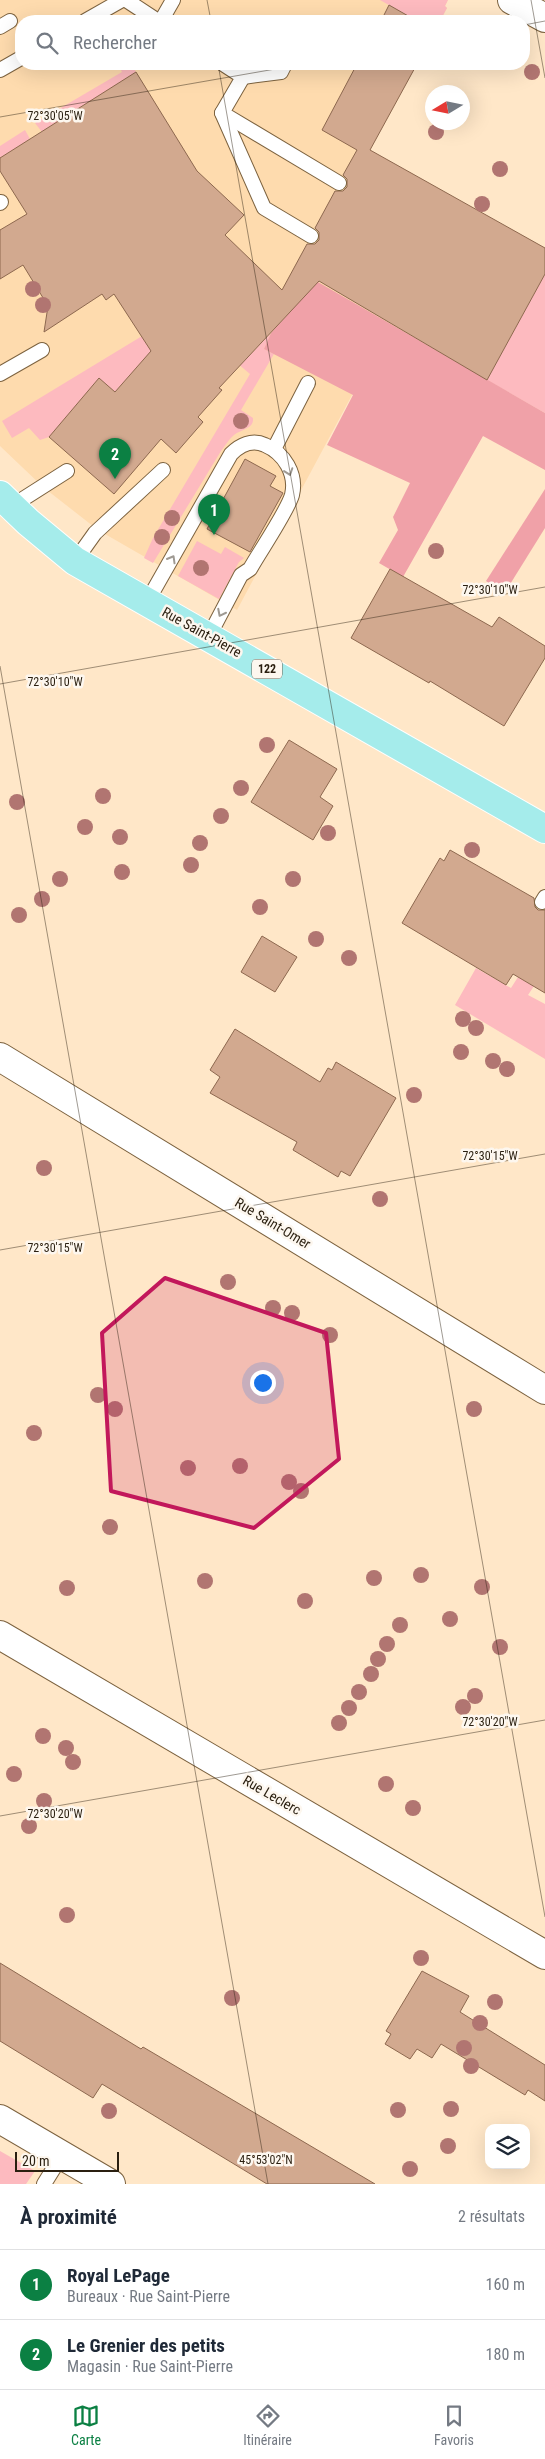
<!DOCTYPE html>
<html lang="fr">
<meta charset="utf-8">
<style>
body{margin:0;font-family:"Roboto Condensed",sans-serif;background:#f2f2f3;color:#1f2937}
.controls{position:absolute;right:15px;bottom:15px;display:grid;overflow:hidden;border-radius:10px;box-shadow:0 5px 20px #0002}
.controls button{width:45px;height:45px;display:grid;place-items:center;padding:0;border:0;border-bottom:1px solid #e0e1e3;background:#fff;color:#1f2937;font:25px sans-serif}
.compass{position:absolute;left:425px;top:85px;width:45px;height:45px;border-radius:50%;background:#fff;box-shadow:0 5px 20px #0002;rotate:260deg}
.scale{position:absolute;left:15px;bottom:12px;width:104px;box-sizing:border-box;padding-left:5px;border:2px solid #2a1f10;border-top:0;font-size:14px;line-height:18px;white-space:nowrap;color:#2a1f10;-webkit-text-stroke:4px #fdf7ef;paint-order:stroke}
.you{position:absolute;left:262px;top:1382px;width:18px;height:18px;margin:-12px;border:4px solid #fff;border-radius:50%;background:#1a73e8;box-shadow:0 0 0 8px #1a73e833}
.badge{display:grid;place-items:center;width:32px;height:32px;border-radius:50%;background:#0b8043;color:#fff;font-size:16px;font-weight:700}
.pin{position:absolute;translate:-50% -41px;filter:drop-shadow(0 1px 2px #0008)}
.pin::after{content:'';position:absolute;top:26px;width:18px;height:15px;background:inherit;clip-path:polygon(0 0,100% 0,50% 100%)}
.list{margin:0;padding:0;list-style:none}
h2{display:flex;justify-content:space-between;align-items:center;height:65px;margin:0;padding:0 20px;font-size:21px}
h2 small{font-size:16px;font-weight:400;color:#747a83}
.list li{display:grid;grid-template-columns:32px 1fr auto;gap:15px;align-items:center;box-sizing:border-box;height:70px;padding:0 20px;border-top:1px solid #e0e1e3}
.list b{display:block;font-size:19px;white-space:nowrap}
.list p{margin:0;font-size:16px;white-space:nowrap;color:#747a83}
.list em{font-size:16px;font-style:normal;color:#747a83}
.icon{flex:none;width:28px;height:28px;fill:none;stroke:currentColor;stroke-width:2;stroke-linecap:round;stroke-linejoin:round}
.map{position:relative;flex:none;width:545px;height:2184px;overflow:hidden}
.search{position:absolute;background:#fff;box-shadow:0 5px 20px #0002;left:15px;right:15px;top:15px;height:55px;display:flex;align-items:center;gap:12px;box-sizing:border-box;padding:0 18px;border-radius:20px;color:#747a83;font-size:19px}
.sheet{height:205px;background:#fff}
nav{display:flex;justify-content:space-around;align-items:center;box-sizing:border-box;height:70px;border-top:1px solid #e0e1e3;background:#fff;font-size:14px;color:#747a83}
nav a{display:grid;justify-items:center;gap:2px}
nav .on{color:#0b8043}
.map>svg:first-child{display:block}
.built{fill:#fedbae}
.green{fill:#fdbabf}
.forest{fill:#f0a1a8}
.building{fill:#d2a98f;stroke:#8d684f}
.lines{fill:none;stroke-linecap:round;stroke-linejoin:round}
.lane-casing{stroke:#7c623f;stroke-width:16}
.street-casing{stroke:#7c623f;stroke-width:30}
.primary-casing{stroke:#fff;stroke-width:30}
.lane{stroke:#fff;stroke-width:14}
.street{stroke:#fff;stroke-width:28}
.primary{stroke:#a5eceb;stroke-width:28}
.tree{fill:#b17571}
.oneway{stroke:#9f9a93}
.marked{fill:#c2185b;fill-opacity:0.2;stroke:#c2185b;stroke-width:4;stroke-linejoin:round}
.ticks{fill:none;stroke:#2a1f10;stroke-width:1;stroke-opacity:0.45}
.labels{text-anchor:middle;stroke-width:5;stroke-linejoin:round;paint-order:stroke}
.shield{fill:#fdf7ef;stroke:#696053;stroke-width:1}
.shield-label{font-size:12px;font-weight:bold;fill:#2a1f10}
.street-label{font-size:14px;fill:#2a1f10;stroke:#fdf7ef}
.ticks-label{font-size:12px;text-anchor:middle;fill:#2a1f10;stroke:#fdf7ef;stroke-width:5;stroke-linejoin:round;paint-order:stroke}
</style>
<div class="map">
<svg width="545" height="2184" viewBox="0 0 545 2184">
<rect width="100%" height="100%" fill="#ffe7c8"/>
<!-- built -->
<polygon class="built" points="0,0 448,0 445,6 447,8 440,21 21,21 21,64 417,64 370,150 545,248 545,274 487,380 390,324 237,610 98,530 43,487 0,446"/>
<!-- green -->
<g class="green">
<polygon points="380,0 448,0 445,6 447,8 440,21 417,21"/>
<polygon points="118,64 131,64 136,72 42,132 35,123 122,72"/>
<polygon points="25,130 30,139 0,158 0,146"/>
<polygon points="545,274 545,413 487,380"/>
<path d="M 180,313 L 249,356 L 271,333 L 264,349 L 274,354 L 241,410 L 253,418 C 254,429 242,429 234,435 C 229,439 225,446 221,451 L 153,563 L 144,558 L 153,538 L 250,374 L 193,326 L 140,364 L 115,392 L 99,379 L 49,437 L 40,440 L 29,428 L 12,438 L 2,421 Z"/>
<polygon points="197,541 221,554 225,547 244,558 239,562 219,599 178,576"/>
<polygon points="476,968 511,988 518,977 534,986 528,995 545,1004 545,1059 455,1005"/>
<polygon points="0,2151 35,2171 26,2184 0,2184"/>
</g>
<!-- forest -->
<g class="forest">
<polygon points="304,274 545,413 545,470 483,436 403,577 379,563 398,530 393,517 410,483 327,445 353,395 264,349 271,333 297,304"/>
<polygon points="545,489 545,528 504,594 486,581"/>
</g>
<!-- building -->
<g class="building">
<polygon points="389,5 417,21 381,21"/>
<polygon points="357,64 417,64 370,150 545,248 545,274 487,380 319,281 219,388 222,390 198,417 203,422 176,453 161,439 114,494 49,437 99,378 115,392 151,351 114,294 106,300 102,294 44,332 48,306 23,265 0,279 0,230 27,214 0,171 0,158 136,72 197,171 244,215 225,235 282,290 307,244 315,244 319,240 319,232 315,228 335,191 343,191 347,187 347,179 343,175 357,150 322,130"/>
<polygon points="245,459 276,476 270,486 283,493 250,552 207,529"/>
<polygon points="390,569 492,627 499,617 545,646 545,658 504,726 430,681 429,683 351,638"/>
<polygon points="289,740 337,769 320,797 333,806 313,840 251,802"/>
<polygon points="450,850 534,898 535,907 538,910 545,910 545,993 513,974 506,985 402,923 440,858 444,861"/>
<polygon points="262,936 297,957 275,992 241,972"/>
<polygon points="235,1029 320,1082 328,1068 332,1070 336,1062 396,1098 350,1176 341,1171 338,1177 293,1150 297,1142 210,1093 220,1077 210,1070"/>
<polygon points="0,1963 141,2049 143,2047 375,2184 267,2184 102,2084 93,2098 0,2041"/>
<polygon points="422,1971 469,1996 460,2012 545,2065 545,2101 528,2090 525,2095 441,2044 432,2058 417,2049 410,2059 385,2044 391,2034 386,2031"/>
</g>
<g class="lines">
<!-- lane casing -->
<g class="lane-casing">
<g id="lane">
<polyline points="126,0 158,21"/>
<polyline points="85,21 122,0"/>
<polyline points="161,21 173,0"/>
<polyline points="0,27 10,21"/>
<polyline points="223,64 243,77 222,113 339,183"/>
<polyline points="0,70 21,58"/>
<polyline points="243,77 281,72 285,64"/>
<polyline points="222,113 264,208 311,236"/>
<polyline points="0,203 1,202"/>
<polyline points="0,374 42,350"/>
<polyline points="274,449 308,383"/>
<polyline points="12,506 67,471"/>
<polyline points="75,561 95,533 163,470"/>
<path d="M 147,602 L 231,454 C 240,445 252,439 265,445 C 284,453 297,474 292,495 C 287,512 260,551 250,569 L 241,575 L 209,636"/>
<polyline points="542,902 545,897"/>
<polyline points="44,2184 62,2155"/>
</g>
</g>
<!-- street casing -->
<g class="street-casing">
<g id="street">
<polyline points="512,0 545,18"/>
<polyline points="0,1057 545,1390"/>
<polyline points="0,1635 545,1955"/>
<polyline points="0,2119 111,2184"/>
</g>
</g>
<!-- primary casing -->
<g class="primary-casing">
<polyline id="primary" points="0,495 28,522 75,561 545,829"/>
</g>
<!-- lane -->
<use href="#lane" class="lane"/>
<!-- street -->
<use href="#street" class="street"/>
<!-- primary -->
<use href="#primary" class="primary"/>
</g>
<!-- trees -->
<g class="tree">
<circle cx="532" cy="72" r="8"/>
<circle cx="436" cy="132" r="8"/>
<circle cx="500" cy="169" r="8"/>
<circle cx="482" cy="204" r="8"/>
<circle cx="33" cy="289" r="8"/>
<circle cx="43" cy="305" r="8"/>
<circle cx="241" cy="421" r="8"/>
<circle cx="172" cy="518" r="8"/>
<circle cx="162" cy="537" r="8"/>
<circle cx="436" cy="551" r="8"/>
<circle cx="201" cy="568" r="8"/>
<circle cx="267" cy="745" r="8"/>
<circle cx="241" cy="788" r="8"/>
<circle cx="103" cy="796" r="8"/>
<circle cx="17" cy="802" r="8"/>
<circle cx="221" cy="816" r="8"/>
<circle cx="85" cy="827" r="8"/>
<circle cx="328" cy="833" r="8"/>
<circle cx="120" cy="837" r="8"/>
<circle cx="200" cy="843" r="8"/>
<circle cx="472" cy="850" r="8"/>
<circle cx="191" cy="865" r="8"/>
<circle cx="122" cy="872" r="8"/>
<circle cx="60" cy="879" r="8"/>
<circle cx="293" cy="879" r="8"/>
<circle cx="42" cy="899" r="8"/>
<circle cx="260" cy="907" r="8"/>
<circle cx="19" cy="915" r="8"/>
<circle cx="316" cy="939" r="8"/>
<circle cx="349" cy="958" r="8"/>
<circle cx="463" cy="1019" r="8"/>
<circle cx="476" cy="1028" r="8"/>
<circle cx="461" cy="1052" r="8"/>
<circle cx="493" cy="1061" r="8"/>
<circle cx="507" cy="1069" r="8"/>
<circle cx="414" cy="1095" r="8"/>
<circle cx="44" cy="1168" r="8"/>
<circle cx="380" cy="1199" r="8"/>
<circle cx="228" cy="1282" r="8"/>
<circle cx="273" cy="1308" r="8"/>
<circle cx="292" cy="1313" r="8"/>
<circle cx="330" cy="1335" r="8"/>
<circle cx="98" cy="1395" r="8"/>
<circle cx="115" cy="1409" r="8"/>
<circle cx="474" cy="1409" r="8"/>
<circle cx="34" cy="1433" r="8"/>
<circle cx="240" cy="1466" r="8"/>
<circle cx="188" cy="1468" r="8"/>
<circle cx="289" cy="1482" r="8"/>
<circle cx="301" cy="1491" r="8"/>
<circle cx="110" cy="1527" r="8"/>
<circle cx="421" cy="1575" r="8"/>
<circle cx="374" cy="1578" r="8"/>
<circle cx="205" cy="1581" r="8"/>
<circle cx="482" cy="1587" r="8"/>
<circle cx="67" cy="1588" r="8"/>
<circle cx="305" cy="1601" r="8"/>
<circle cx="450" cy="1619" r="8"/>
<circle cx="400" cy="1625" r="8"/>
<circle cx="387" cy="1644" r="8"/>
<circle cx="500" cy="1647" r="8"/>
<circle cx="378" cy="1659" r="8"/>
<circle cx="371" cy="1674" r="8"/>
<circle cx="359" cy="1692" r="8"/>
<circle cx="475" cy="1696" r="8"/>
<circle cx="463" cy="1707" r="8"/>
<circle cx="349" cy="1708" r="8"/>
<circle cx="339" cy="1723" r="8"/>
<circle cx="43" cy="1736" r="8"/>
<circle cx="66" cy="1748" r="8"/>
<circle cx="73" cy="1762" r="8"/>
<circle cx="14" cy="1774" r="8"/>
<circle cx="386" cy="1784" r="8"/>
<circle cx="44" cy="1801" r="8"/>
<circle cx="413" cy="1808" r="8"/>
<circle cx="29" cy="1826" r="8"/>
<circle cx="67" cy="1915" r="8"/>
<circle cx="421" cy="1958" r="8"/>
<circle cx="232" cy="1998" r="8"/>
<circle cx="495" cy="2002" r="8"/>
<circle cx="480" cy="2023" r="8"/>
<circle cx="464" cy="2048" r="8"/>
<circle cx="471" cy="2066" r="8"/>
<circle cx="451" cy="2109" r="8"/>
<circle cx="398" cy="2110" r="8"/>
<circle cx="109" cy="2111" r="8"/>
<circle cx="448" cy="2146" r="8"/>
<circle cx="410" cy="2169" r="8"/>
</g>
<!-- one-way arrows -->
<defs><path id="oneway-chevron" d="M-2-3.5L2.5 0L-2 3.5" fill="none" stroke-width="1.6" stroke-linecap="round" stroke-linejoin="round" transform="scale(1.25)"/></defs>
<g class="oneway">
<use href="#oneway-chevron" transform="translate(289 472) rotate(71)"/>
<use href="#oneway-chevron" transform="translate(172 559) rotate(-60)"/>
<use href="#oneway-chevron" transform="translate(221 613) rotate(117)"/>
</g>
<!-- marked area -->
<path class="marked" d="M 165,1278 L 326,1333 L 339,1459 L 254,1528 L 111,1491 L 102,1333 Z"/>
<!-- ticks -->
<path class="ticks" d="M 207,0 L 211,21M 531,0 L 545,78M 524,25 L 545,21M 218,64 L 545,1917M 0,117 L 304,64M 0,666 L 268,2184M 0,684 L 545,587M 0,1250 L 545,1154M 0,1816 L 545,1720"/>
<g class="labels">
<!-- shield labels -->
<rect class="shield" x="252" y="659.5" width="30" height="19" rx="4"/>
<g class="shield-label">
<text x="267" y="673">122</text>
</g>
<!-- street labels -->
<g class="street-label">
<text transform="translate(202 632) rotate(29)" y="5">Rue Saint-Pierre</text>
<text transform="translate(273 1223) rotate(31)" y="5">Rue Saint-Omer</text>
<text transform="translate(272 1795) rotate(30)" y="5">Rue Leclerc</text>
</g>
</g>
<g class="ticks-label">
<text x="55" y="120">72°30'05"W</text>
<text x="490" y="594">72°30'10"W</text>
<text x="55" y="686">72°30'10"W</text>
<text x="490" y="1160">72°30'15"W</text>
<text x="55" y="1252">72°30'15"W</text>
<text x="490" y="1726">72°30'20"W</text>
<text x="55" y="1818">72°30'20"W</text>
<text x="266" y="2164">45°53'02"N</text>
</g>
</svg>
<div class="controls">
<button><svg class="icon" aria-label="layers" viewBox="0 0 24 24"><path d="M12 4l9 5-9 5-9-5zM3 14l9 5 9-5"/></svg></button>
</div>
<svg class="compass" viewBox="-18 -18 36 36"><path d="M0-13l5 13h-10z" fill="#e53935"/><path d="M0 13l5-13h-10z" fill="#747a83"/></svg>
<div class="scale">20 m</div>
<div class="you"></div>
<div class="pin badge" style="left:214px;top:535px">1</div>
<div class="pin badge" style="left:115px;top:479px">2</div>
<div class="search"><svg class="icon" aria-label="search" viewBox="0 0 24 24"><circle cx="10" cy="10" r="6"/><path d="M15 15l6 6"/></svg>Rechercher</div>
</div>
<section class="sheet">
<h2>À proximité<small>2 résultats</small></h2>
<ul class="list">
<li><span class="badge">1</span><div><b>Royal LePage</b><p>Bureaux · Rue Saint-Pierre</p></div><em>160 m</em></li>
<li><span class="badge">2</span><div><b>Le Grenier des petits</b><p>Magasin · Rue Saint-Pierre</p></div><em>180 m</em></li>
</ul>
</section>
<nav>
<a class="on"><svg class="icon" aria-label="map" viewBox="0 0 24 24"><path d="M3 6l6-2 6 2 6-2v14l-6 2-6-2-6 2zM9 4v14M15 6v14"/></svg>Carte</a>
<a><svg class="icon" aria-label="directions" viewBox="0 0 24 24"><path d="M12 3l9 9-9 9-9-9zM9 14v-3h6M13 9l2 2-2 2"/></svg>Itinéraire</a>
<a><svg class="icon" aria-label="saved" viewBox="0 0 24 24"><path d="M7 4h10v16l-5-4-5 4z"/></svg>Favoris</a>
</nav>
